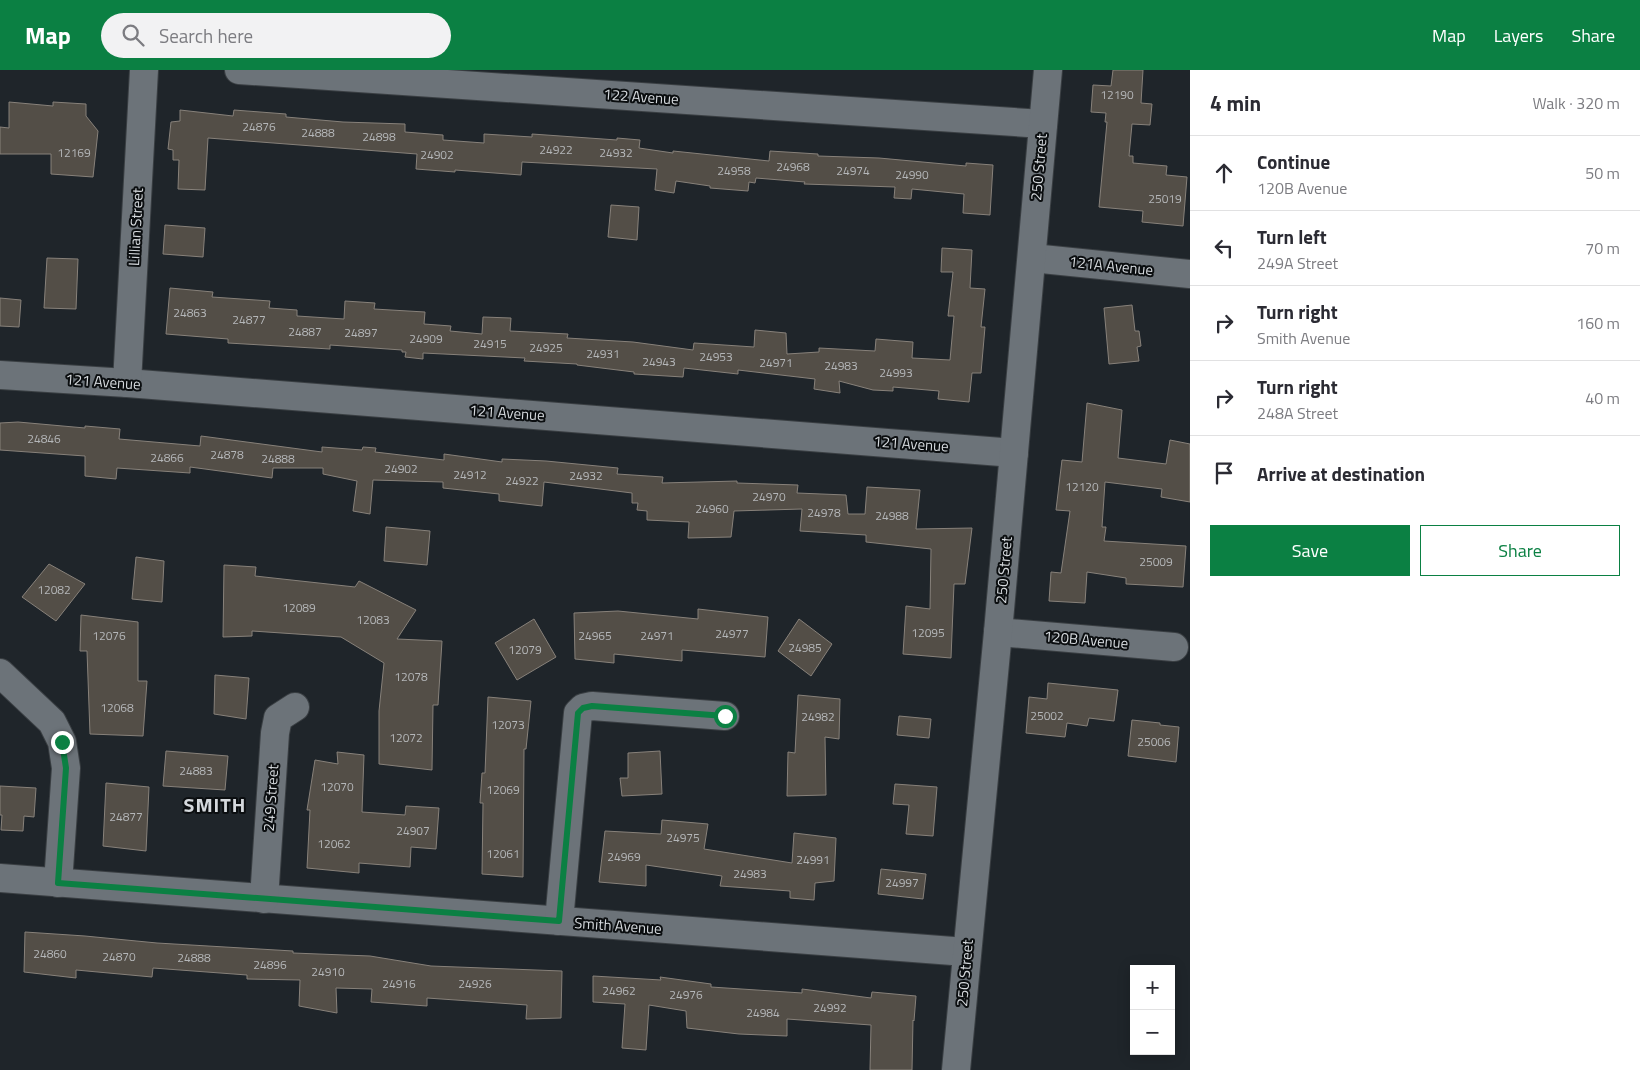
<!DOCTYPE html>
<meta charset="utf-8">
<style>
body{margin:0;font-family:"Titillium Web",sans-serif;background:#f2f2f3;color:#2b2b33}
.controls{position:absolute;right:15px;bottom:15px;display:grid;overflow:hidden;border-radius:0px;box-shadow:0 2px 12px #0003}
.controls button{width:45px;height:45px;display:grid;place-items:center;padding:0;border:0;border-bottom:1px solid #e1e1e2;background:#fff;color:#2b2b33;font:25px sans-serif}
.stop{position:absolute;width:15px;height:15px;margin:-11px;border:4px solid #0b8043;border-radius:50%;background:#fff}
.stop.end{background:#0b8043;border-color:#fff;box-shadow:0 1px 5px #0008}
.list{margin:0;padding:0;list-style:none}
h2{display:flex;justify-content:space-between;align-items:center;height:65px;margin:0;padding:0 20px;font-size:21px}
h2 small{font-size:16px;font-weight:400;color:#7c7c81}
.list li{display:grid;grid-template-columns:32px 1fr auto;gap:15px;align-items:center;box-sizing:border-box;height:75px;padding:0 20px;border-top:1px solid #e1e1e2}
.list b{display:block;font-size:19px;white-space:nowrap}
.list p{margin:0;font-size:16px;white-space:nowrap;color:#7c7c81}
.list em{font-size:16px;font-style:normal;color:#7c7c81}
.actions{display:flex;gap:10px;padding:15px 20px}
.actions a{flex:1;padding:11px 0;border:1px solid #0b8043;border-radius:0px;text-align:center;font-size:18px;color:#0b8043}
.actions .main{background:#0b8043;color:#fff}
.icon{flex:none;width:28px;height:28px;fill:none;stroke:currentColor;stroke-width:2;stroke-linecap:round;stroke-linejoin:round}
.map{position:relative;flex:none;width:1190px;height:1000px;overflow:hidden}
header{display:flex;align-items:center;gap:30px;box-sizing:border-box;height:70px;padding:0 25px;background:#0b8043;color:#fff}
header strong{font-size:24px}
nav{display:flex;gap:28px;margin-inline-start:auto;font-size:18px}
.search{width:350px;height:45px;background:#f2f2f3;display:flex;align-items:center;gap:12px;box-sizing:border-box;padding:0 18px;border-radius:28px;color:#7c7c81;font-size:19px}
main{display:flex}
aside{flex:1;background:#fff}
.map>svg:first-child{display:block}
.building{fill:#534e47;stroke:#87817a}
.lines{fill:none;stroke-linecap:round;stroke-linejoin:round}
.minor-casing{stroke:#3a3f43;stroke-width:30}
.minor{stroke:#6c7379;stroke-width:28}
.route{stroke:#0b8043;stroke-width:6}
.labels{text-anchor:middle;stroke-width:4;stroke-linejoin:round;paint-order:stroke}
.number-label{font-size:12px;fill:#b4b6b8}
.street-label{font-size:15px;fill:#d5d9dd;stroke:#0b0e10}
.district-label{font-size:20px;font-weight:bold;letter-spacing:1px;fill:#d5d9dd;stroke:#0b0e10}
</style>
<header>
<strong>Map</strong>
<div class="search"><svg class="icon" aria-label="search" viewBox="0 0 24 24"><circle cx="10" cy="10" r="6"/><path d="M15 15l6 6"/></svg>Search here</div>
<nav><a>Map</a><a>Layers</a><a>Share</a></nav>
</header>
<main>
<div class="map">
<svg width="1190" height="1000" viewBox="0 0 1190 1000">
<rect width="100%" height="100%" fill="#1f252a"/>
<!-- building -->
<g class="building">
<polygon points="1113,0 1143,0 1141,33 1152,34 1150,55 1132,54 1129,86 1133,86 1133,93 1167,96 1166,105 1187,107 1183,156 1142,152 1143,141 1099,137 1107,52 1105,52 1106,43 1091,42 1093,15 1111,16"/>
<polygon points="9,32 53,36 53,32 86,34 86,46 98,61 93,107 51,104 51,84 0,84 0,57 9,58"/>
<polygon points="180,40 233,46 234,40 286,44 286,47 343,52 405,54 405,62 443,65 443,70 484,73 484,64 532,67 532,64 617,70 617,68 640,70 639,78 673,83 673,81 769,91 770,81 818,84 818,86 879,88 966,96 966,93 993,95 990,145 963,143 964,124 912,119 911,129 894,128 895,117 804,114 805,112 756,108 755,113 749,112 748,121 710,118 710,116 676,111 674,123 655,120 657,99 522,92 521,105 455,100 455,102 416,99 417,84 208,68 205,120 178,119 179,90 173,90 173,80 168,79 171,52 180,51"/>
<polygon points="611,135 639,137 637,170 608,167"/>
<polygon points="165,155 205,158 203,187 163,184"/>
<polygon points="942,178 972,180 970,218 985,219 981,257 985,257 981,303 972,303 969,332 938,329 939,321 893,317 893,321 873,320 839,311 840,323 814,319 815,309 738,300 738,304 684,298 683,307 634,304 634,302 577,295 577,294 524,291 525,288 423,283 423,289 405,287 406,282 402,282 402,280 330,275 330,279 228,273 228,269 166,264 170,218 213,222 212,227 270,231 269,238 297,240 297,246 344,249 345,231 375,233 374,239 425,242 424,254 451,256 450,261 482,264 483,247 511,248 510,261 568,264 567,268 633,272 693,280 694,273 754,277 755,260 786,263 787,284 819,282 819,278 875,281 876,269 913,272 912,288 950,290 954,246 948,246 953,202 941,202"/>
<polygon points="47,188 78,189 76,239 44,238"/>
<polygon points="0,228 21,230 19,257 0,256"/>
<polygon points="1132,235 1135,261 1139,261 1141,276 1137,277 1139,291 1109,294 1104,238"/>
<polygon points="1087,333 1122,340 1118,388 1166,394 1170,370 1190,374 1190,432 1161,427 1162,419 1105,412 1102,457 1106,457 1104,471 1186,476 1183,517 1126,514 1126,508 1087,502 1085,533 1049,531 1051,502 1061,503 1070,441 1056,440 1062,390 1082,392"/>
<polygon points="18,352 85,358 85,356 120,359 119,369 200,376 201,366 322,382 322,377 362,380 363,377 376,378 375,382 444,390 444,384 502,392 502,389 546,391 618,398 617,404 663,407 662,413 737,411 737,413 798,415 797,423 846,425 848,444 865,444 867,417 920,420 916,459 972,458 965,514 954,514 951,588 903,584 906,536 930,539 931,479 866,472 866,465 800,461 802,439 734,441 731,467 688,468 689,452 647,450 647,441 637,440 638,433 632,433 632,423 544,412 542,436 499,431 499,424 443,418 443,412 373,410 370,444 353,441 357,411 323,404 323,398 273,398 272,408 190,397 190,403 117,398 116,409 85,406 85,386 0,380 0,353"/>
<polygon points="386,457 430,461 427,495 384,491"/>
<polygon points="136,487 164,491 162,532 132,529"/>
<polygon points="49,494 85,514 56,551 22,527"/>
<polygon points="224,495 256,497 255,506 355,517 359,511 416,540 397,569 442,571 438,635 433,635 432,700 379,694 379,641 384,593 341,567 252,561 252,566 223,567"/>
<polygon points="698,539 768,547 765,587 682,580 682,591 614,584 614,593 575,589 574,543 618,541 698,549"/>
<polygon points="81,545 138,552 138,611 147,611 143,666 90,664 87,581 80,581"/>
<polygon points="534,549 556,587 517,610 495,573"/>
<polygon points="799,549 832,574 811,606 778,581"/>
<polygon points="215,605 249,608 246,649 214,644"/>
<polygon points="1048,613 1118,620 1114,651 1089,648 1087,656 1067,653 1065,667 1026,663 1029,627 1047,629"/>
<polygon points="798,625 840,629 839,669 825,667 826,725 787,726 788,682 795,683"/>
<polygon points="488,627 531,631 526,679 524,679 523,807 482,804 483,733 480,733 482,703 485,703"/>
<polygon points="899,646 931,649 929,668 897,665"/>
<polygon points="1132,650 1160,653 1160,655 1179,657 1176,692 1128,686"/>
<polygon points="166,681 228,686 225,720 163,716"/>
<polygon points="660,681 662,724 622,726 620,708 628,708 628,683"/>
<polygon points="337,682 364,685 362,742 405,745 406,736 439,738 436,779 411,777 410,797 359,793 359,803 307,798 310,740 307,740 315,690 338,694"/>
<polygon points="106,713 149,717 146,781 103,776"/>
<polygon points="895,714 937,717 933,766 906,764 909,735 893,734"/>
<polygon points="0,716 36,718 34,747 24,746 23,761 1,760 2,745 0,745"/>
<polygon points="662,750 708,754 704,779 792,793 794,763 836,768 834,811 815,813 814,830 790,828 790,821 720,816 722,806 646,795 646,816 599,812 605,761 661,764"/>
<polygon points="881,799 926,804 923,829 878,824"/>
<polygon points="25,862 85,866 157,873 293,881 293,883 370,886 431,896 562,901 561,948 526,949 527,935 427,928 427,936 371,932 372,919 336,918 337,943 299,936 300,910 247,909 247,905 153,898 152,907 76,900 76,908 24,902"/>
<polygon points="593,906 661,910 660,907 711,914 711,917 802,923 802,919 871,928 872,922 916,926 914,951 913,950 912,1000 870,1000 871,955 787,949 787,966 739,964 687,958 686,941 649,935 646,980 622,978 625,934 593,932"/>
</g>
<g class="lines">
<!-- minor casing -->
<g class="minor-casing">
<g id="minor">
<polyline points="239,0 1043,54"/>
<polyline points="1032,188 1190,204"/>
<polyline points="0,305 127,313 1014,383"/>
<polyline points="127,313 144,0"/>
<polyline points="998,562 1174,577"/>
<polyline points="0,603 52,652 62,672 66,698 58,813"/>
<polyline points="0,808 966,882"/>
<polyline points="264,829 275,663 278,648 295,637"/>
<polyline points="559,851 578,643 583,638 592,636 725,646"/>
<polyline points="956,1000 998,562 1048,0"/>
</g>
</g>
<!-- minor -->
<use href="#minor" class="minor"/>
</g>
<g class="lines">
<!-- route -->
<polyline class="route" points="62,672 66,698 58,813 559,851 578,643 583,638 592,636 725,646"/>
</g>
<g class="labels">
<!-- number labels -->
<g class="number-label">
<text x="1117" y="29">12190</text>
<text x="259" y="61">24876</text>
<text x="318" y="67">24888</text>
<text x="379" y="71">24898</text>
<text x="556" y="84">24922</text>
<text x="74" y="87">12169</text>
<text x="616" y="87">24932</text>
<text x="437" y="89">24902</text>
<text x="793" y="101">24968</text>
<text x="734" y="105">24958</text>
<text x="853" y="105">24974</text>
<text x="912" y="109">24990</text>
<text x="1165" y="133">25019</text>
<text x="190" y="247">24863</text>
<text x="249" y="254">24877</text>
<text x="305" y="266">24887</text>
<text x="361" y="267">24897</text>
<text x="426" y="273">24909</text>
<text x="490" y="278">24915</text>
<text x="546" y="282">24925</text>
<text x="603" y="288">24931</text>
<text x="716" y="291">24953</text>
<text x="659" y="296">24943</text>
<text x="776" y="297">24971</text>
<text x="841" y="300">24983</text>
<text x="896" y="307">24993</text>
<text x="44" y="373">24846</text>
<text x="227" y="389">24878</text>
<text x="167" y="392">24866</text>
<text x="278" y="393">24888</text>
<text x="401" y="403">24902</text>
<text x="470" y="409">24912</text>
<text x="586" y="410">24932</text>
<text x="522" y="415">24922</text>
<text x="1082" y="421">12120</text>
<text x="769" y="431">24970</text>
<text x="712" y="443">24960</text>
<text x="824" y="447">24978</text>
<text x="892" y="450">24988</text>
<text x="1156" y="496">25009</text>
<text x="54" y="524">12082</text>
<text x="299" y="542">12089</text>
<text x="373" y="554">12083</text>
<text x="928" y="567">12095</text>
<text x="732" y="568">24977</text>
<text x="109" y="570">12076</text>
<text x="595" y="570">24965</text>
<text x="657" y="570">24971</text>
<text x="805" y="582">24985</text>
<text x="525" y="584">12079</text>
<text x="411" y="611">12078</text>
<text x="117" y="642">12068</text>
<text x="1047" y="650">25002</text>
<text x="818" y="651">24982</text>
<text x="508" y="659">12073</text>
<text x="406" y="672">12072</text>
<text x="1154" y="676">25006</text>
<text x="196" y="705">24883</text>
<text x="337" y="721">12070</text>
<text x="503" y="724">12069</text>
<text x="126" y="751">24877</text>
<text x="413" y="765">24907</text>
<text x="683" y="772">24975</text>
<text x="334" y="778">12062</text>
<text x="503" y="788">12061</text>
<text x="624" y="791">24969</text>
<text x="813" y="794">24991</text>
<text x="750" y="808">24983</text>
<text x="902" y="817">24997</text>
<text x="50" y="888">24860</text>
<text x="119" y="891">24870</text>
<text x="194" y="892">24888</text>
<text x="270" y="899">24896</text>
<text x="328" y="906">24910</text>
<text x="399" y="918">24916</text>
<text x="475" y="918">24926</text>
<text x="619" y="925">24962</text>
<text x="686" y="929">24976</text>
<text x="830" y="942">24992</text>
<text x="763" y="947">24984</text>
</g>
<!-- street labels -->
<g class="street-label">
<text transform="translate(641 27) rotate(4)" y="5">122 Avenue</text>
<text transform="translate(1039 97) rotate(-85)" y="5">250 Street</text>
<text transform="translate(136 157) rotate(-87)" y="5">Lillian Street</text>
<text transform="translate(1111 196) rotate(6)" y="5">121A Avenue</text>
<text transform="translate(103 312) rotate(4)" y="5">121 Avenue</text>
<text transform="translate(507 343) rotate(4)" y="5">121 Avenue</text>
<text transform="translate(911 374) rotate(4)" y="5">121 Avenue</text>
<text transform="translate(1004 500) rotate(-85)" y="5">250 Street</text>
<text transform="translate(1086 570) rotate(5)" y="5">120B Avenue</text>
<text transform="translate(271 728) rotate(-86)" y="5">249 Street</text>
<text transform="translate(618 856) rotate(4)" y="5">Smith Avenue</text>
<text transform="translate(965 903) rotate(-85)" y="5">250 Street</text>
</g>
<!-- district labels -->
<g class="district-label">
<text x="215" y="742">SMITH</text>
</g>
</g>
</svg>
<div class="controls">
<button>+</button>
<button>−</button>
</div>
<div class="stop" style="left:725px;top:646px"></div>
<div class="stop end" style="left:62px;top:672px"></div>
</div>
<aside>
<h2>4 min<small>Walk · 320 m</small></h2>
<ul class="list">
<li><svg class="icon" aria-label="ahead" viewBox="0 0 24 24"><path d="M12 20V5M6 11l6-6 6 6"/></svg><div><b>Continue</b><p>120B Avenue</p></div><em>50 m</em></li>
<li><svg class="icon" aria-label="left" viewBox="0 0 24 24"><path d="M17 20v-9H6M10 6l-5 5 5 5"/></svg><div><b>Turn left</b><p>249A Street</p></div><em>70 m</em></li>
<li><svg class="icon" aria-label="right" viewBox="0 0 24 24"><path d="M7 20v-9h11M14 6l5 5-5 5"/></svg><div><b>Turn right</b><p>Smith Avenue</p></div><em>160 m</em></li>
<li><svg class="icon" aria-label="right" viewBox="0 0 24 24"><path d="M7 20v-9h11M14 6l5 5-5 5"/></svg><div><b>Turn right</b><p>248A Street</p></div><em>40 m</em></li>
<li><svg class="icon" aria-label="arrive" viewBox="0 0 24 24"><path d="M6 21V4h12l-3 4 3 4H6"/></svg><div><b>Arrive at destination</b></div></li>
</ul>
<div class="actions"><a class="main">Save</a><a>Share</a></div>
</aside>
</main>
